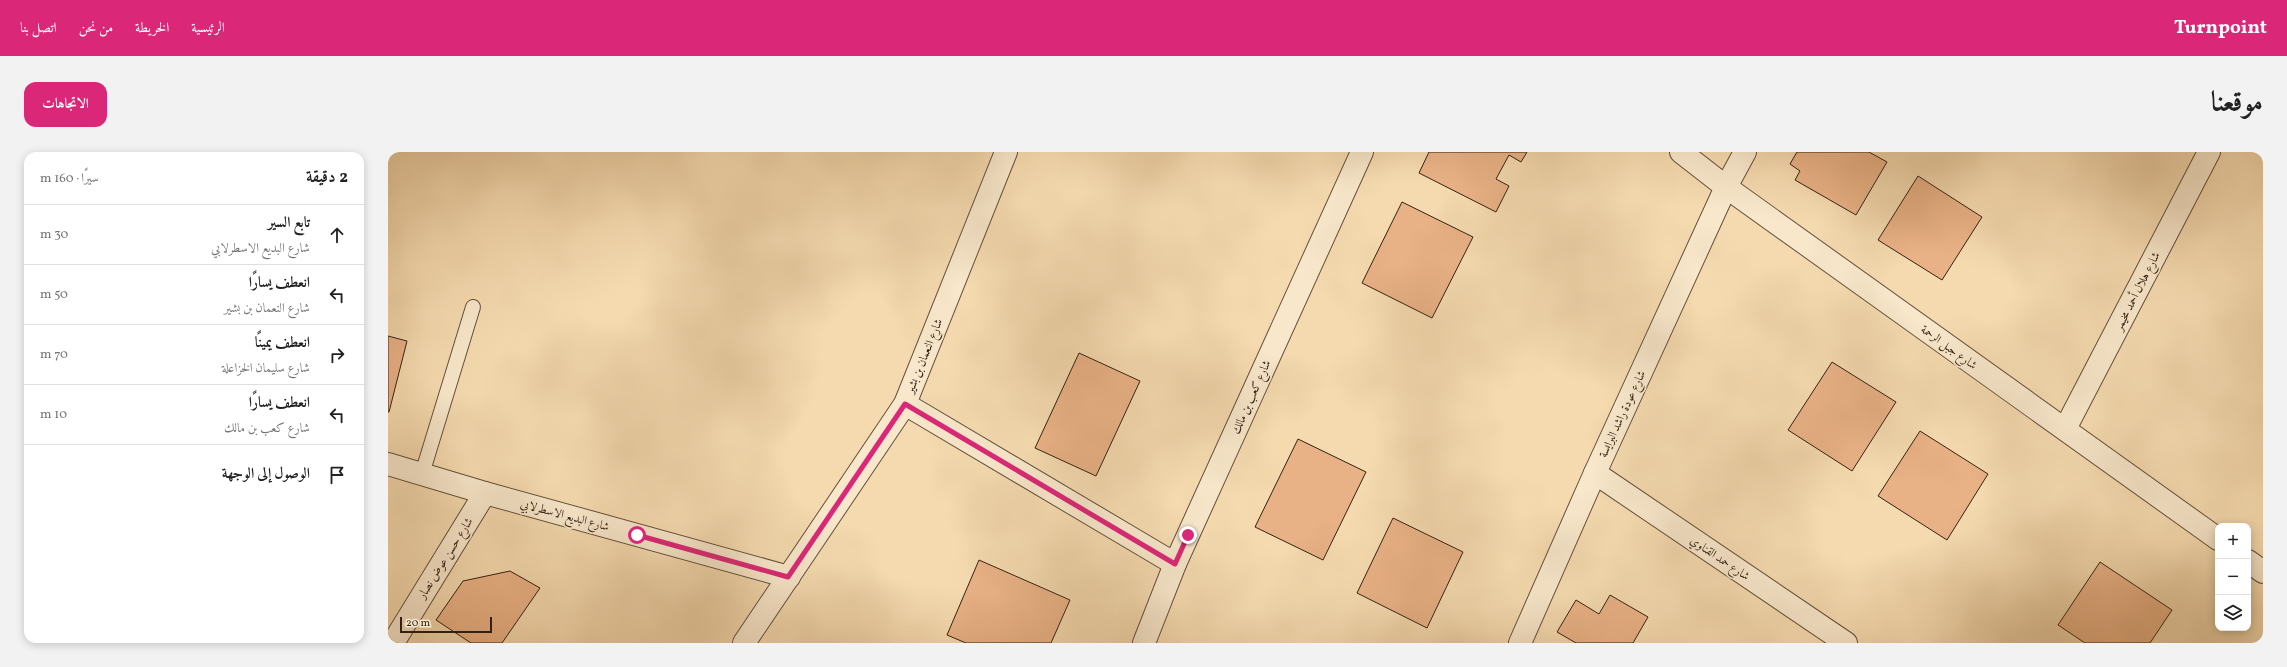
<!DOCTYPE html>
<html lang="ar">
<meta charset="utf-8">
<style>
body{margin:0;font-family:Vollkorn,Amiri,serif;background:#f2f2f2;color:#222;direction:rtl}
.controls{position:absolute;right:12px;bottom:12px;display:grid;overflow:hidden;border-radius:8px;box-shadow:0 2px 10px #0003}
.controls button{width:36px;height:36px;display:grid;place-items:center;padding:0;border:0;border-bottom:1px solid #e0e0e0;background:#fff;color:#222;font:20px sans-serif}
.scale{position:absolute;left:12px;bottom:10px;width:92px;box-sizing:border-box;padding-left:4px;border:2px solid #332213;border-top:0;font-size:11px;line-height:14px;white-space:nowrap;color:#332213;-webkit-text-stroke:3px #f8e7cb;paint-order:stroke}
.stop{position:absolute;width:12px;height:12px;margin:-9px;border:3px solid #db2777;border-radius:50%;background:#fff}
.stop.end{background:#db2777;border-color:#fff;box-shadow:0 1px 4px #0008}
.list{margin:0;padding:0;list-style:none}
h2{display:flex;justify-content:space-between;align-items:center;height:52px;margin:0;padding:0 16px;font-size:17px}
h2 small{font-size:13px;font-weight:400;color:#767676}
.list li{display:grid;grid-template-columns:26px 1fr auto;gap:12px;align-items:center;box-sizing:border-box;height:60px;padding:0 16px;border-top:1px solid #e0e0e0}
.list b{display:block;font-size:15px;white-space:nowrap}
.list p{margin:0;font-size:13px;white-space:nowrap;color:#767676}
.list em{font-size:13px;font-style:normal;color:#767676}
.icon{flex:none;width:22px;height:22px;fill:none;stroke:currentColor;stroke-width:2;stroke-linecap:round;stroke-linejoin:round}
.map{position:relative;flex:none;width:1875px;height:491px;overflow:hidden;direction:ltr;border-radius:12px}
header{display:flex;align-items:center;gap:24px;box-sizing:border-box;height:56px;padding:0 20px;background:#db2777;color:#fff}
header strong{font-size:19px}
nav{display:flex;gap:22px;margin-inline-start:auto;font-size:14px}
.intro{display:flex;align-items:center;justify-content:space-between;box-sizing:border-box;height:96px;padding:0 24px}
h1{margin:0;font-size:28px}
.button{padding:10px 18px;border-radius:12px;background:#db2777;color:#fff;font-size:14px;font-weight:700}
main{display:flex;gap:24px;padding:0 24px}
aside{flex:1;background:#fff;border-radius:12px;box-shadow:0 2px 10px #0003}
.map>svg:first-child{display:block}
.building{fill:#e9b286;stroke:#332213}
.lines{fill:none;stroke-linecap:round;stroke-linejoin:round}
.service-casing{stroke:#64503a;stroke-width:16}
.minor-casing{stroke:#64503a;stroke-width:24}
.tertiary-casing{stroke:#64503a;stroke-width:24}
.service{stroke:#f8e7cb;stroke-width:14}
.minor{stroke:#f8e7cb;stroke-width:22}
.tertiary{stroke:#f8e7cb;stroke-width:22}
.route{stroke:#db2777;stroke-width:5}
.labels{text-anchor:middle;stroke-width:3.5;stroke-linejoin:round;paint-order:stroke}
.street-label{font-size:12px;fill:#332213;stroke:#f8e7cb}
</style>
<header>
<strong>Turnpoint</strong>
<nav><a>الرئيسية</a><a>الخريطة</a><a>من نحن</a><a>اتصل بنا</a></nav>
</header>
<div class="intro"><h1>موقعنا</h1><a class="button">الاتجاهات</a></div>
<main>
<div class="map">
<svg width="1875" height="491" viewBox="0 0 1875 491">
<rect width="100%" height="100%" fill="#f5daaf"/>
<filter id="stains"><feTurbulence type="fractalNoise" baseFrequency=".005" numOctaves="4"/><feColorMatrix values="0 0 0 0 .2 0 0 0 0 .09 0 0 0 0 .02 0 0 0 .5 -.17"/></filter>
<radialGradient id="worn" r=".72"><stop offset=".6" stop-color="#630" stop-opacity="0"/><stop offset="1" stop-color="#630" stop-opacity=".3"/></radialGradient>
<!-- building -->
<g class="building">
<polygon points="1041,0 1139,0 1133,10 1121,3 1108,27 1121,34 1108,60 1031,21"/>
<polygon points="1409,0 1481,0 1499,10 1468,63 1407,28 1412,19 1402,12"/>
<polygon points="1530,24 1594,65 1554,128 1490,88"/>
<polygon points="1014,50 1085,85 1044,166 974,131"/>
<polygon points="0,184 19,189 1,260 0,260"/>
<polygon points="691,201 752,229 708,324 647,296"/>
<polygon points="1444,210 1508,250 1464,319 1400,278"/>
<polygon points="1532,279 1600,322 1559,388 1490,344"/>
<polygon points="910,287 978,320 935,408 867,375"/>
<polygon points="1005,366 1075,400 1039,476 969,441"/>
<polygon points="591,408 682,448 663,491 578,491 559,483"/>
<polygon points="1712,410 1784,458 1762,491 1697,491 1670,473"/>
<polygon points="122,419 152,436 114,491 83,491 48,468 75,429"/>
<polygon points="1222,443 1260,465 1245,491 1188,491 1169,480 1188,448 1211,462"/>
</g>
<g class="lines">
<!-- service casing -->
<g class="service-casing">
<polyline id="service" points="34,322 85,155"/>
</g>
<!-- minor casing -->
<g class="minor-casing">
<g id="minor">
<polyline points="517,252 787,412"/>
<polyline points="1677,277 1821,0"/>
<polyline points="0,312 97,341 401,425"/>
<polyline points="1207,321 1458,491"/>
<polyline points="5,491 97,341"/>
<polyline points="356,491 517,252 618,0"/>
<polyline points="1132,491 1207,321 1338,35 1357,0"/>
</g>
</g>
<!-- tertiary casing -->
<g class="tertiary-casing">
<g id="tertiary">
<polyline points="1293,0 1338,35 1830,387"/>
<polyline points="1860,409 1875,420"/>
<polyline points="756,491 787,412 974,0"/>
</g>
</g>
<!-- service -->
<use href="#service" class="service"/>
<!-- minor -->
<use href="#minor" class="minor"/>
<!-- tertiary -->
<use href="#tertiary" class="tertiary"/>
</g>
<g class="lines">
<!-- route -->
<polyline class="route" points="249,383 400,425 517,252 787,412 800,383"/>
</g>
<g class="labels">
<!-- street labels -->
<g class="street-label">
<text transform="translate(1749 139) rotate(-63)" y="4">شارع هلال أحمد مخيمر</text>
<text transform="translate(1561 195) rotate(36)" y="4">شارع جبل الرحمة</text>
<text transform="translate(536 204) rotate(-68)" y="4">شارع النعمان بن بشير</text>
<text transform="translate(863 245) rotate(-66)" y="4">شارع كعب بن مالك</text>
<text transform="translate(1234 262) rotate(-65)" y="4">شارع عودة راشد البرايسة</text>
<text transform="translate(177 363) rotate(15)" y="4">شارع البديع الاسطرلابي</text>
<text transform="translate(57 406) rotate(-58)" y="4">شارع حسن عوض نصار</text>
<text transform="translate(1332 406) rotate(34)" y="4">شارع حمد القناوي</text>
</g>
</g>
<rect width="100%" height="100%" filter="url(#stains)"/>
<rect width="100%" height="100%" fill="url(#worn)"/>
</svg>
<div class="controls">
<button>+</button>
<button>−</button>
<button><svg class="icon" aria-label="layers" viewBox="0 0 24 24"><path d="M12 4l9 5-9 5-9-5zM3 14l9 5 9-5"/></svg></button>
</div>
<div class="scale">20 m</div>
<div class="stop" style="left:249px;top:383px"></div>
<div class="stop end" style="left:800px;top:383px"></div>
</div>
<aside>
<h2>2 دقيقة<small>سيرًا · 160 m</small></h2>
<ul class="list">
<li><svg class="icon" aria-label="ahead" viewBox="0 0 24 24"><path d="M12 20V5M6 11l6-6 6 6"/></svg><div><b>تابع السير</b><p>شارع البديع الاسطرلابي</p></div><em>30 m</em></li>
<li><svg class="icon" aria-label="left" viewBox="0 0 24 24"><path d="M17 20v-9H6M10 6l-5 5 5 5"/></svg><div><b>انعطف يسارًا</b><p>شارع النعمان بن بشير</p></div><em>50 m</em></li>
<li><svg class="icon" aria-label="right" viewBox="0 0 24 24"><path d="M7 20v-9h11M14 6l5 5-5 5"/></svg><div><b>انعطف يمينًا</b><p>شارع سليمان الخزاعلة</p></div><em>70 m</em></li>
<li><svg class="icon" aria-label="left" viewBox="0 0 24 24"><path d="M17 20v-9H6M10 6l-5 5 5 5"/></svg><div><b>انعطف يسارًا</b><p>شارع كعب بن مالك</p></div><em>10 m</em></li>
<li><svg class="icon" aria-label="arrive" viewBox="0 0 24 24"><path d="M6 21V4h12l-3 4 3 4H6"/></svg><div><b>الوصول إلى الوجهة</b></div></li>
</ul>
</aside>
</main>
